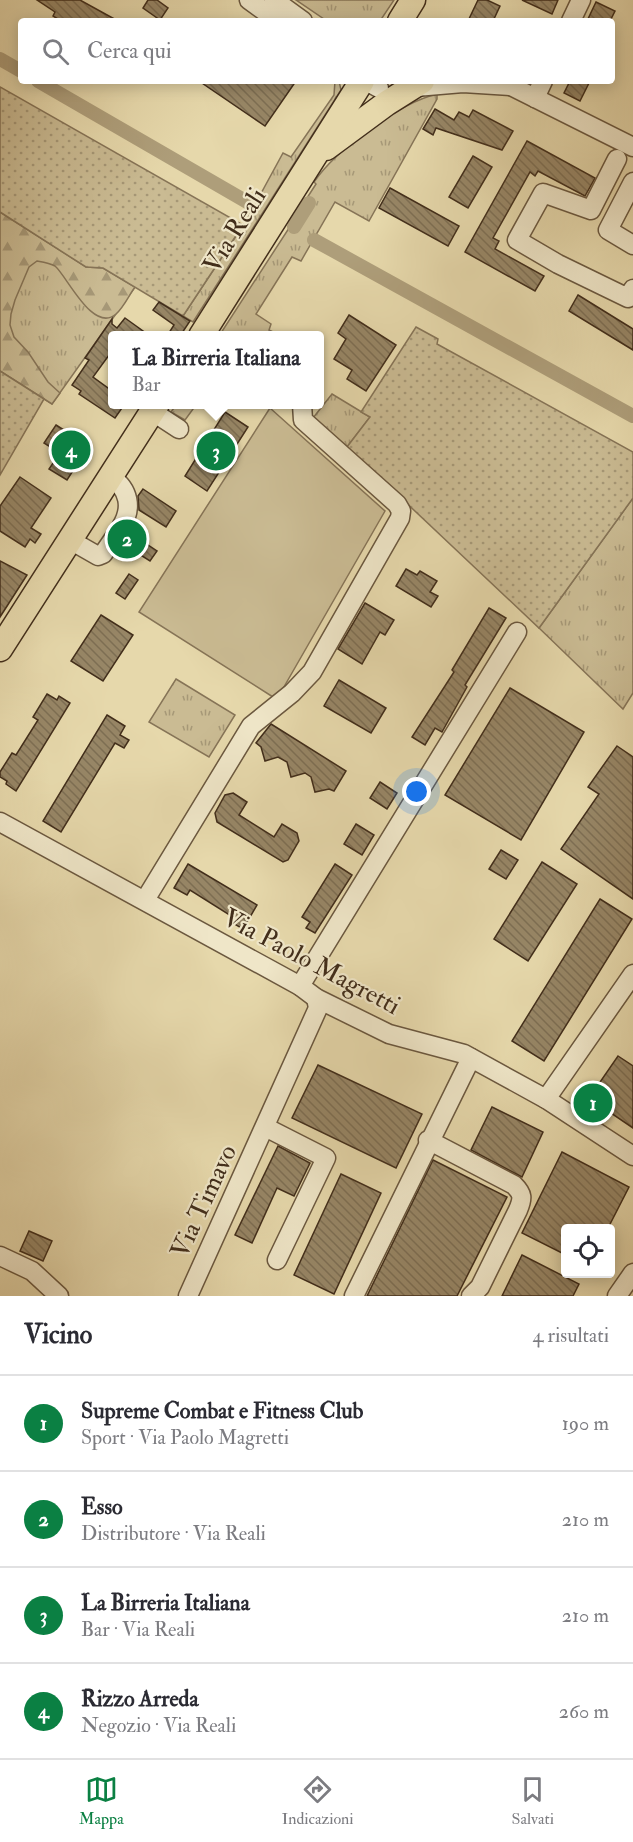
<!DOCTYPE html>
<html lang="it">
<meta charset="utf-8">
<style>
body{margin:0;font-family:"IM FELL Double Pica",serif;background:#f7f7f7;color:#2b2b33}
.controls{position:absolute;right:18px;bottom:18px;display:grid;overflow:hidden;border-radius:6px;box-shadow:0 3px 15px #0003}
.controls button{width:54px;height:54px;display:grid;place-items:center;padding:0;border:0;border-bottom:2px solid #e1e1e2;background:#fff;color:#2b2b33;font:30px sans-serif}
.you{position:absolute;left:417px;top:792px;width:21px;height:21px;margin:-15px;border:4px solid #fff;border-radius:50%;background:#1a73e8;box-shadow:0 0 0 9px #1a73e833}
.badge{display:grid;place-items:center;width:39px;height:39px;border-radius:50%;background:#0b8043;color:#fff;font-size:20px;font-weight:700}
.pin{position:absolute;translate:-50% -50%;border:3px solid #fff;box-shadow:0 2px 6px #0006}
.popup{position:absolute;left:108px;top:331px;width:216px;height:78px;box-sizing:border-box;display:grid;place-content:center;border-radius:6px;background:#fff;filter:drop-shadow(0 2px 4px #0005);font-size:20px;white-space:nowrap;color:#7c7c81}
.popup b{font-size:22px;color:#2b2b33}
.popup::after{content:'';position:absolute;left:50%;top:100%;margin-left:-12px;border:12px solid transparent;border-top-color:#fff}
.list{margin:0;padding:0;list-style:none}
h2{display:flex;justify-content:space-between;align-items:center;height:78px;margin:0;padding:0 24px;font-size:26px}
h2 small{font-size:20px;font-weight:400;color:#7c7c81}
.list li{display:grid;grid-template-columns:39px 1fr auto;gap:18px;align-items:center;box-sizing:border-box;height:96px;padding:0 24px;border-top:2px solid #e1e1e2}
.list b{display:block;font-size:22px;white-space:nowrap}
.list p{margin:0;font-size:20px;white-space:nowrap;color:#7c7c81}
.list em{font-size:20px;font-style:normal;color:#7c7c81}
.icon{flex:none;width:33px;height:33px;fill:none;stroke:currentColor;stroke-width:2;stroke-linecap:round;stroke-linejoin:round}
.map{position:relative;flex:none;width:633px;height:1296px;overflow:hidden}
.search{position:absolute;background:#fff;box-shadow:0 3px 15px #0003;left:18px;right:18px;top:18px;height:66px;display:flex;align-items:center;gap:15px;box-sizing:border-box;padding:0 21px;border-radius:6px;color:#7c7c81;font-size:22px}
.sheet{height:462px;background:#fff}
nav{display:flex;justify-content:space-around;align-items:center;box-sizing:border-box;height:84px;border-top:2px solid #e1e1e2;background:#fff;font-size:16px;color:#7c7c81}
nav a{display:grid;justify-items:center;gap:3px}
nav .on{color:#0b8043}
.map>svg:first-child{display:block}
.grass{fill:url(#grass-tufts);stroke:#867457;stroke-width:1.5}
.forest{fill:url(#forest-firs);stroke:#867457;stroke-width:1.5}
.park{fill:url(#park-dots);stroke:#867457;stroke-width:1.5}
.garden{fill:#cabb93;stroke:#867457;stroke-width:1.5}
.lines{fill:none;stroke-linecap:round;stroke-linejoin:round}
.stream{stroke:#837154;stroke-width:4}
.canal{stroke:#ae9e7a;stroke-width:14}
.building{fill:url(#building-back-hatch);stroke:#422e1b;stroke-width:1.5}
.minor-casing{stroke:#6b583f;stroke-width:21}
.major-casing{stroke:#422e1b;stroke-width:27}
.minor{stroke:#efe6c8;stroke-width:18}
.major{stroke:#e6d8ab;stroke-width:24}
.labels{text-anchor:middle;stroke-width:4.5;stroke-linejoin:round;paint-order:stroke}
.street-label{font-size:26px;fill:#422e1b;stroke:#efe6c8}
</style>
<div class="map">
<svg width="633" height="1296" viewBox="0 0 633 1296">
<defs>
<pattern id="grass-tufts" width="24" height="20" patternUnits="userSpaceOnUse" patternTransform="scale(1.5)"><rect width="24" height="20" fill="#cabb93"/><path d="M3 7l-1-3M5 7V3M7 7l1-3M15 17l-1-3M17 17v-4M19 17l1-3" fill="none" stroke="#a69877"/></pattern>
<pattern id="forest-firs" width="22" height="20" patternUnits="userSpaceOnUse" patternTransform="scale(1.5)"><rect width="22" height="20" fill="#cabb93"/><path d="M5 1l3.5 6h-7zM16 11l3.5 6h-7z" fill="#a69877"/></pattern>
<pattern id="park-dots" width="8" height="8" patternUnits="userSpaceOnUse" patternTransform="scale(1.5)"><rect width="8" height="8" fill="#cabb93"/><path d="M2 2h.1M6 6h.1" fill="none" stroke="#a69877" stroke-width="1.8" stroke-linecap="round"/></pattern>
<pattern id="building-back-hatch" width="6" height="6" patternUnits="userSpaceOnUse" patternTransform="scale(1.5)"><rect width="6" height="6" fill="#978666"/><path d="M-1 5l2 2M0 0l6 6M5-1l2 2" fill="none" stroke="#7d6e53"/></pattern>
</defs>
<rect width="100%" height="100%" fill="#e6d8ab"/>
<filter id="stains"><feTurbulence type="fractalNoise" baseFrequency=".00333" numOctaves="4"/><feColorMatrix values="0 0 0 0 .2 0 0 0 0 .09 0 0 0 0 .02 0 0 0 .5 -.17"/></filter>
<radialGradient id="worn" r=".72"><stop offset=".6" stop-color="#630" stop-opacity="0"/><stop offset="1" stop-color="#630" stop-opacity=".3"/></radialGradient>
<!-- grass -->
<g class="grass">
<polygon points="296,0 394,0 380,21 327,21"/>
<polygon points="335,81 339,81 341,90 193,322 183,316 246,221 283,153 291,157 334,95"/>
<path d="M 437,94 L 437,99 L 369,221 L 335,202 L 301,261 L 292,257 L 256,314 L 271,324 L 269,330 L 279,335 L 219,336 L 291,225 L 297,228 L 312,205 L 305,201 L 316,184 L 314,182 C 336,150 399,103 437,94 Z"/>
<polygon points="0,212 86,267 135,287 52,404 0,371"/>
<polygon points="332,394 370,417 347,447 313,418"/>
<polygon points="176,405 176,404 196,405 185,420 171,412"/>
<polygon points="633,498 633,693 623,709 539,628"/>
<polygon points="176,679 235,715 209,757 149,722"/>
</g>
<!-- forest -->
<path class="forest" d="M 0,212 L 86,267 L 103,268 L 135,287 C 129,295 124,307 116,314 C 93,334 67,276 55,266 C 50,263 43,262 37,261 L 29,267 L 15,300 L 11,314 L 10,325 L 14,337 L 28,352 L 48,382 L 60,393 L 52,404 L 0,371 Z"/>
<!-- park -->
<g class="park">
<polygon points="0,87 243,225 183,316 103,268 86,267 0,212"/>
<polygon points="416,327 438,339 437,344 633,452 633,498 539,628 347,447 370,417 361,412"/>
<polygon points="0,371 44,399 0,475"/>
</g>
<!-- garden -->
<polygon class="garden" points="270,408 385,511 281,692 273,697 139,612"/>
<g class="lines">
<!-- stream -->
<polyline class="stream" points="305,209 308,211"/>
<!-- canal -->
<g class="canal">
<polyline points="0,59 21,71"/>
<polyline points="38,81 254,206"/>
<polyline points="294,227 309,203"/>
<polyline points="314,240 633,416"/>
</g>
</g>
<!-- building -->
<g class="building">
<polygon points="37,0 80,0 118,21 61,21 53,16 55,12"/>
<polygon points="148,0 157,0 168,8 160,20 143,8"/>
<polygon points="478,0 487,0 500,6 493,21 468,21"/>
<polygon points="522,0 558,0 552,14"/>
<polygon points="596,2 615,11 610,21 587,21"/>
<polygon points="199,81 296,81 265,126"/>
<polygon points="570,81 590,81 580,101 564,93"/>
<polygon points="435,109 454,120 459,112 469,117 473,110 513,131 502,150 436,128 433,135 423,129"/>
<polygon points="527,141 595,178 585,196 538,171 535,176 530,172 493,238 499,241 495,249 544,276 535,291 465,252"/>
<polygon points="473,156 492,167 468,208 449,197"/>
<polygon points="390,188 459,226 448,246 379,208"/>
<polygon points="578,295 633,329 633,350 569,311"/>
<polygon points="159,302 190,321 180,336 167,336 174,325 153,310"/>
<polygon points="349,315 396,345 366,391 347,379 352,370 334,359 346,339 338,333"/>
<polygon points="125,318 150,336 112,336 112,351 93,377 112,391 112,405 124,405 115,418 79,394 81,391 72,385 89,360 85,358 112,319 112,324 117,328"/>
<polygon points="225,412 248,427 207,491 185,476"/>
<polygon points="56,425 89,446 67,480 49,469 60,453 44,443"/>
<polygon points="20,477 51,498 31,528 41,534 35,543 30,539 25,547 0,531 0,506"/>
<polygon points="143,489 176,511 166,527 139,510 138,496"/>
<polygon points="130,533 157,551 150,561 123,544 125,537"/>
<polygon points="0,561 27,575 0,617"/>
<polygon points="406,569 417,575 420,571 437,581 430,592 438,596 431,607 396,586"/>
<polygon points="129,574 138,580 125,599 116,593"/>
<polygon points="365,603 394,620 385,635 380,632 362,664 338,649"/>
<polygon points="489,608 506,618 465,685 467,687 442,732 435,728 425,745 412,737 454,672 452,670"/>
<polygon points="101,615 133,635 103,681 71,661"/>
<polygon points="339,680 386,708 371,733 324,706"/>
<polygon points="510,688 584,732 521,840 445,795"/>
<polygon points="47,694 57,700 59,696 70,703 16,791 6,784 7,781 0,777 0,772 12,753 16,755 38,720 33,717"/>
<polygon points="107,715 125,726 120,735 129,740 124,748 115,743 61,832 43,821"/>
<polygon points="271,724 346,771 334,791 329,789 315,792 311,777 305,773 291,777 287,762 278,757 265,761 261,747 256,743"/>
<polygon points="617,746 633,757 633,899 561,849 599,794 588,787"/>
<polygon points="380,782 397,793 387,809 370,798"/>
<polygon points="233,793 247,802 239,815 274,837 282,824 297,833 299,841 288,860 283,862 217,822 215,813 225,795"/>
<polygon points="356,824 374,835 362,855 344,844"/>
<polygon points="501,850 518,860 506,879 489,869"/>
<polygon points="542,862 577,884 528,961 494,939"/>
<polygon points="188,864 257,905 243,929 231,922 233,917 190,890 187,895 174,888"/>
<polygon points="335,864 352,875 315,933 306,928 310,922 302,917"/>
<polygon points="600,899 632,919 544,1061 512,1041"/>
<polygon points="618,1056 633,1066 633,1128 589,1098"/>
<polygon points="318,1065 422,1114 396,1168 292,1118"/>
<polygon points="492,1107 543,1132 522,1177 471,1150"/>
<polygon points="278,1146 310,1163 294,1196 277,1188 252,1243 235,1235"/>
<polygon points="562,1152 629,1187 608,1228 566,1228 566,1255 522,1233"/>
<polygon points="433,1160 507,1197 457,1296 367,1296"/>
<polygon points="341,1174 381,1193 334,1294 294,1275"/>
<polygon points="29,1231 52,1241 43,1261 20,1251"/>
<polygon points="522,1255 579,1284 573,1296 502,1296"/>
</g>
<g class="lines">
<!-- minor casing -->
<g class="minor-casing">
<g id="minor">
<polyline points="249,0 278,21"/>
<polyline points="274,0 303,21"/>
<polyline points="571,21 581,0"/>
<polyline points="366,81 379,88"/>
<polyline points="501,81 633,147"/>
<polyline points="416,87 463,83 511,86"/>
<polyline points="535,98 543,81"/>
<polyline points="617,159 591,210 543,193 517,240 558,264 628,298 633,289"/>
<polyline points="633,182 608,230 633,245"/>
<polyline points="153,412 179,429"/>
<path d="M 111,477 C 129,489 133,508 121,527"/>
<polyline points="70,540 98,556 103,554 114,538"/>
<polyline points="0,822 300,986 316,998 389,1034 464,1054 546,1099 633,1156"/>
<polyline points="145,900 251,726 292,693 312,672 400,518 401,511 397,504 303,420 302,404"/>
<polyline points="300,986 517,632"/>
<polyline points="546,1099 633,974"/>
<polyline points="265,1127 326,1158 277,1260"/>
<path d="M 428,1140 L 514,1185 C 523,1194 523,1198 518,1210 L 480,1287 L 471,1296"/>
<polyline points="0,1256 32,1271 59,1296"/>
<polyline points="188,1296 318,1008 316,998"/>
<polyline points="354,1296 471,1058"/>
<polyline points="617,1296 633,1273"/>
</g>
</g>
<!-- major casing -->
<g class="major-casing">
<g id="major">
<polyline points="400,21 413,0"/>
<polyline points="326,148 387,103 422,81"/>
<polyline points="201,336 362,81"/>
<polyline points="0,649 157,404"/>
</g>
</g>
<!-- minor -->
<use href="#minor" class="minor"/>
<!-- major -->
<use href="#major" class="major"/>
</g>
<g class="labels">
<!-- street labels -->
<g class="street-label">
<text transform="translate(234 230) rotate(-58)" y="9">Via Reali</text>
<text transform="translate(312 961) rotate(28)" y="9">Via Paolo Magretti</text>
<text transform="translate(203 1201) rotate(-65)" y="9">Via Timavo</text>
</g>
</g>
<rect width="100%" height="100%" filter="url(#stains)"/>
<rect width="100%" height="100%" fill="url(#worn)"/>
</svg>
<div class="controls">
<button><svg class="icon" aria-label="locate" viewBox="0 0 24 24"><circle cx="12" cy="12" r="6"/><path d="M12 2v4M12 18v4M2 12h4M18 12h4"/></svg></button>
</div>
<div class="you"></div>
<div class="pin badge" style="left:593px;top:1103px">1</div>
<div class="pin badge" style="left:127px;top:539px">2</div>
<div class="pin badge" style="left:216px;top:451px">3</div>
<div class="popup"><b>La Birreria Italiana</b>Bar</div>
<div class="pin badge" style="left:71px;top:450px">4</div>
<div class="search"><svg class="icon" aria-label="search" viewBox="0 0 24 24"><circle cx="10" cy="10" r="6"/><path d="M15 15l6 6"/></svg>Cerca qui</div>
</div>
<section class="sheet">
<h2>Vicino<small>4 risultati</small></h2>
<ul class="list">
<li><span class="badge">1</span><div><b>Supreme Combat e Fitness Club</b><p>Sport · Via Paolo Magretti</p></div><em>190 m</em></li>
<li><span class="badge">2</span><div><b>Esso</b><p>Distributore · Via Reali</p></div><em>210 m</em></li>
<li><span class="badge">3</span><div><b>La Birreria Italiana</b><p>Bar · Via Reali</p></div><em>210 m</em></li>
<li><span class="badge">4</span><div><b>Rizzo Arreda</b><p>Negozio · Via Reali</p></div><em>260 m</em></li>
</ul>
</section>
<nav>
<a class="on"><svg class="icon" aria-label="map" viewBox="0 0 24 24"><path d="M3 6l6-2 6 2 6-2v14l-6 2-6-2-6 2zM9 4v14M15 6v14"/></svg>Mappa</a>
<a><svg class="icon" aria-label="directions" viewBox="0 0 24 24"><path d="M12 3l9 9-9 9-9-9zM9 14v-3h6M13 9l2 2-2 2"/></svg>Indicazioni</a>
<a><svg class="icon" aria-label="saved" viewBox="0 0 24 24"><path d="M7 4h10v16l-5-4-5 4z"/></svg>Salvati</a>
</nav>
